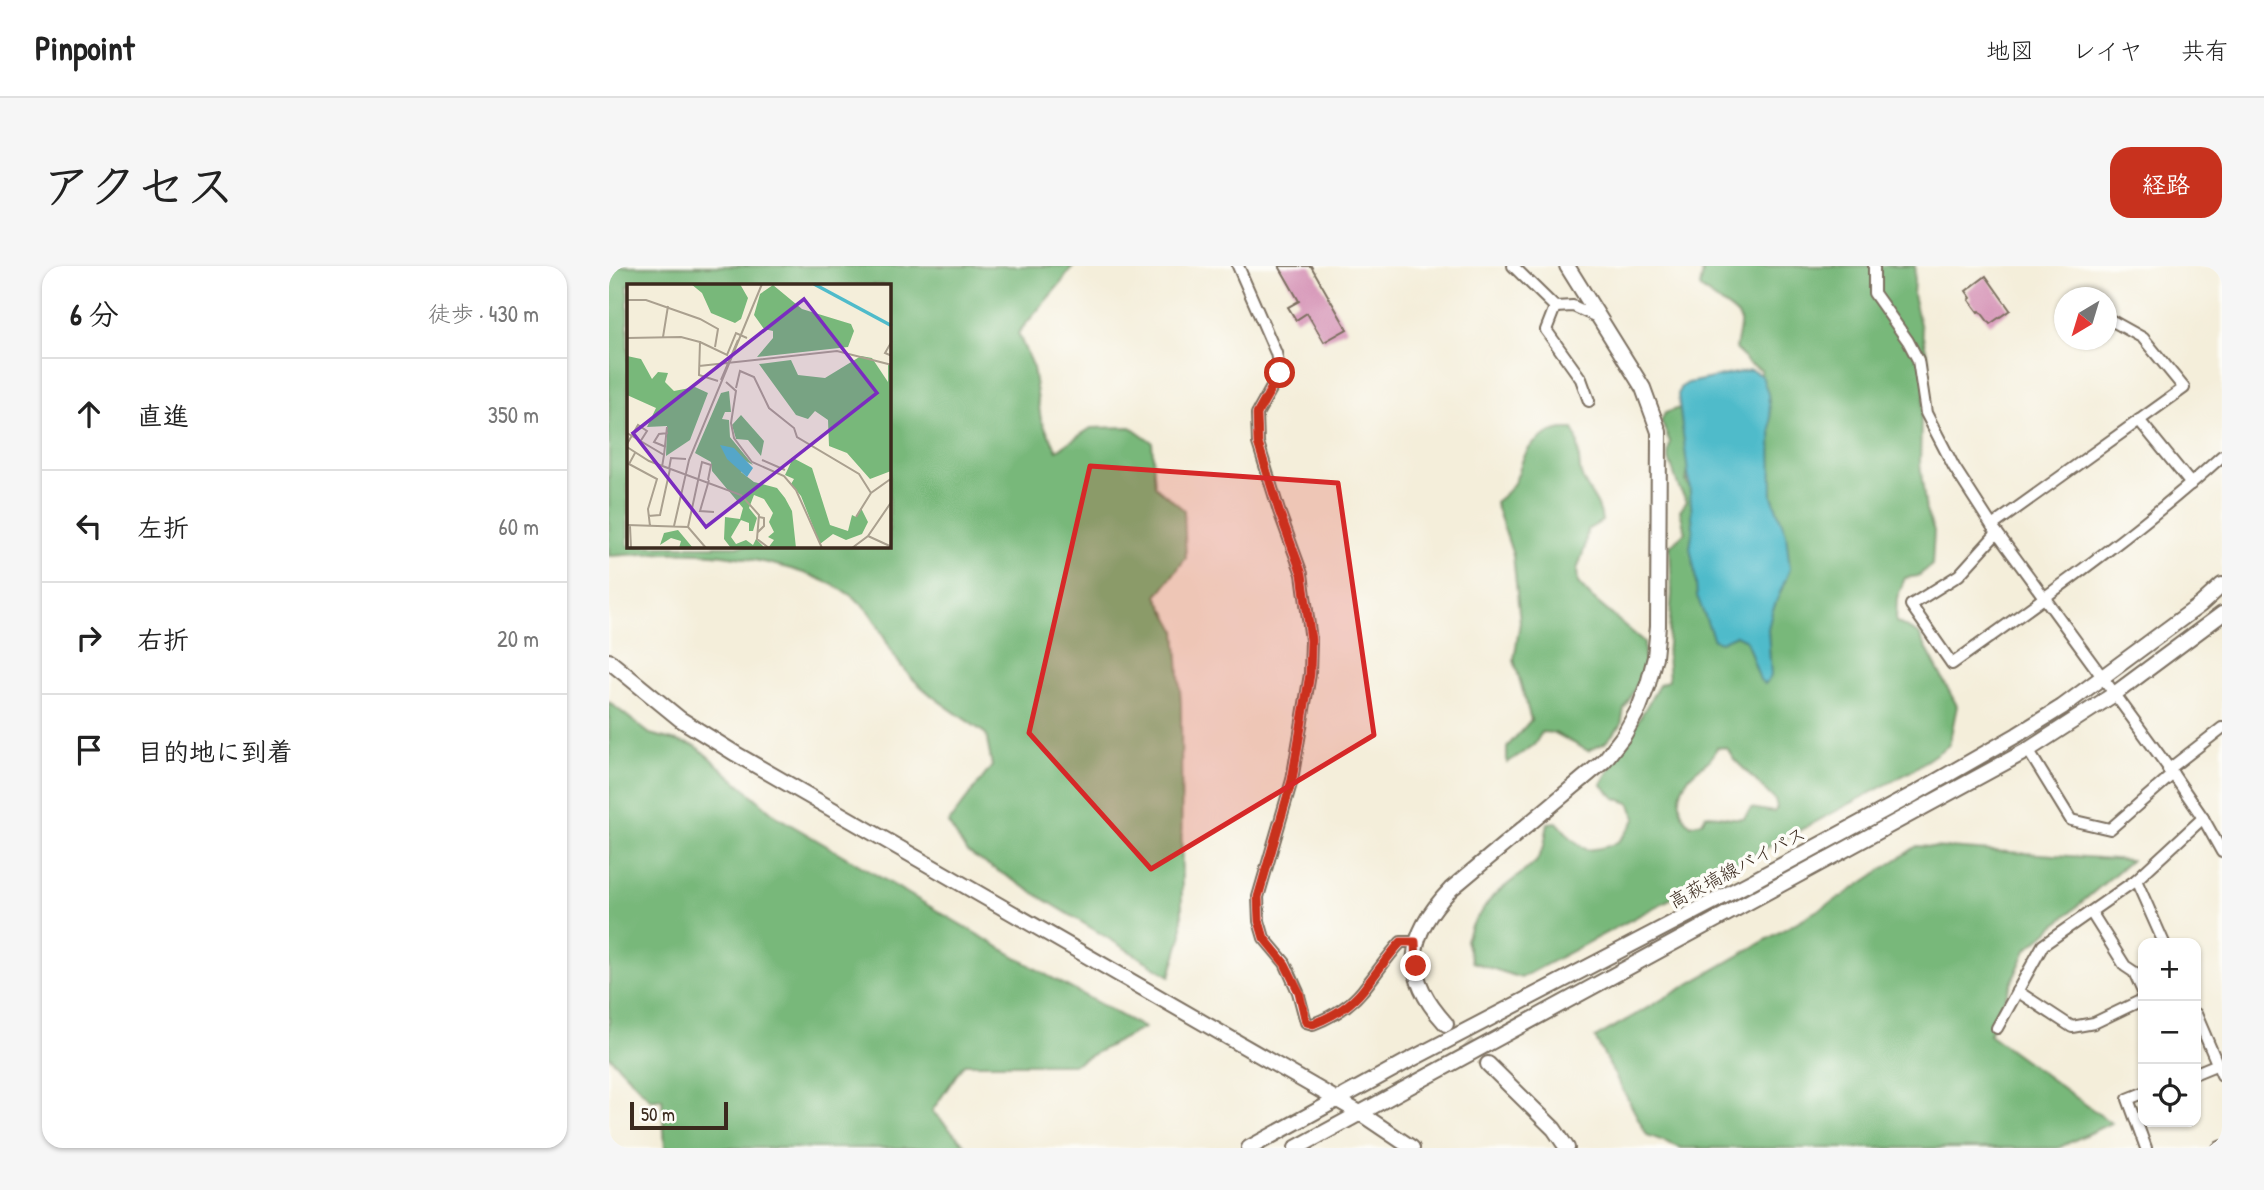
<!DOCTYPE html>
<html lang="ja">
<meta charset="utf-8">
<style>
body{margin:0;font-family:"Patrick Hand","Klee One",sans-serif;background:#f6f6f6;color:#222}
.controls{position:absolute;right:21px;bottom:21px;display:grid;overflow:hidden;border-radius:14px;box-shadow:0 2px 5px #0004}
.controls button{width:63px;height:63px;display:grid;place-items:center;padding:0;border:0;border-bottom:2px solid #e0e0e0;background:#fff;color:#222;font:35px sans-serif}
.compass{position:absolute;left:1445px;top:21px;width:63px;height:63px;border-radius:50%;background:#fff;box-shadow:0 2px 5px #0004;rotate:218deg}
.scale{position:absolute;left:21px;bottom:18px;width:98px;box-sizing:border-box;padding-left:7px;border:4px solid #3b2a1e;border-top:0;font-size:19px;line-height:24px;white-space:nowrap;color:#3b2a1e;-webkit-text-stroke:5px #fdfcf7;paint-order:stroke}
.stop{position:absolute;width:21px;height:21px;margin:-16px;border:5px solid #c8321e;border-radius:50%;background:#fff}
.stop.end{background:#c8321e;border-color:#fff;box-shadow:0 2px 7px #0008}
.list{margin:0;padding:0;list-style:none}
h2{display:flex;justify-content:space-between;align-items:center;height:91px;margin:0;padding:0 28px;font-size:30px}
h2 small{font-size:23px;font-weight:400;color:#767676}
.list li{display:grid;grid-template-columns:46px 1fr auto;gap:21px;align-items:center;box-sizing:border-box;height:112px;padding:0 28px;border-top:2px solid #e0e0e0}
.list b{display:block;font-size:26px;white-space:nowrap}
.list em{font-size:23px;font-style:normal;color:#767676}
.icon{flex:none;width:38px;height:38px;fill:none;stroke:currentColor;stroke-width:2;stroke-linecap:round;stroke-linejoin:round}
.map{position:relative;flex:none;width:1613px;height:882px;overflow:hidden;border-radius:21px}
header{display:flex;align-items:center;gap:42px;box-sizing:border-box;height:98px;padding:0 35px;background:#fff;border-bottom:2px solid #e0e0e0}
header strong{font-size:33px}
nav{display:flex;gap:38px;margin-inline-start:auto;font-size:24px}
.intro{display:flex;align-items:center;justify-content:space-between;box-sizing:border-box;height:168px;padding:0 42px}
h1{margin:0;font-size:49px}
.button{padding:18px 32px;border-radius:21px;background:#c8321e;color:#fff;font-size:24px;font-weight:700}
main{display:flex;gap:42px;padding:0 42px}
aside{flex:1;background:#fff;border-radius:21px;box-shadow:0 2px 5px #0004}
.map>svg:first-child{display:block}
.forest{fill:#78b87a;stroke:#5a714c;stroke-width:2;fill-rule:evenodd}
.water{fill:#4fbbca;stroke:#457274;stroke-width:2}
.building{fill:#d593b6}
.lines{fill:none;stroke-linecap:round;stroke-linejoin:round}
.secondary-tunnel{stroke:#cfc7b4;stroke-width:14;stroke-dasharray:14 7;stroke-linecap:butt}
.street-casing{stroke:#7c6f60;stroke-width:14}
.secondary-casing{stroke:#7c6f60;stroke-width:18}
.street{stroke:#fff;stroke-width:10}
.secondary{stroke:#fff;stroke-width:14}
.route{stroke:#c8321e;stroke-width:9}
.marked{fill:#d62828;fill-opacity:0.2;stroke:#d62828;stroke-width:5;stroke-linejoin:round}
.labels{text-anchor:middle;stroke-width:7;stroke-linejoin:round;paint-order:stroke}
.street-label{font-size:19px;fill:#3b2a1e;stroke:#fdfcf7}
.inset-river{fill:none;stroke:#4fbbca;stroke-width:3.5}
.inset-road{fill:none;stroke:#aaa08f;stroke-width:2}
.view{fill:#7b2cbf;fill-opacity:0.15;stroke:#7b2cbf;stroke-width:3.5}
.inset-edge{fill:none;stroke:#3b2a1e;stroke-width:3.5}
</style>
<header>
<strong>Pinpoint</strong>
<nav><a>地図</a><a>レイヤ</a><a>共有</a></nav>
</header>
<div class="intro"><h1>アクセス</h1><a class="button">経路</a></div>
<main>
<aside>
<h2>6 分<small>徒歩 · 430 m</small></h2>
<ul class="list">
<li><svg class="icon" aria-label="ahead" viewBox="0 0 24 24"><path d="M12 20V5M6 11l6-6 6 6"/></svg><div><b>直進</b></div><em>350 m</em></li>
<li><svg class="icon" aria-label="left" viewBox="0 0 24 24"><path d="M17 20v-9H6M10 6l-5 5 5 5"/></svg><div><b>左折</b></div><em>60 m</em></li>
<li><svg class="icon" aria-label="right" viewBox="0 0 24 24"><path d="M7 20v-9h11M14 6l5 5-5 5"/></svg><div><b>右折</b></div><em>20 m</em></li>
<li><svg class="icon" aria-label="arrive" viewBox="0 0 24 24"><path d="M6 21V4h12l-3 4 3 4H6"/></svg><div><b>目的地に到着</b></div></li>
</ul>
</aside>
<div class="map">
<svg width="1613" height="882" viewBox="0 0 1613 882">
<rect width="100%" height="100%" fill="#fdfcf7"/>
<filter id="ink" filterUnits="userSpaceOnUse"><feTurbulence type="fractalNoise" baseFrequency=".0143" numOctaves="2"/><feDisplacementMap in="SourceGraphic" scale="14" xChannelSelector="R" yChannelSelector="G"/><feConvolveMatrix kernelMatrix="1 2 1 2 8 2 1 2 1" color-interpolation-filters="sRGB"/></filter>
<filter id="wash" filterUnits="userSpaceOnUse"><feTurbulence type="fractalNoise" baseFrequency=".00686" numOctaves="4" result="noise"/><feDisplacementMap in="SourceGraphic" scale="28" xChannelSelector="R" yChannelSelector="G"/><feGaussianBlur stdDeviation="1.57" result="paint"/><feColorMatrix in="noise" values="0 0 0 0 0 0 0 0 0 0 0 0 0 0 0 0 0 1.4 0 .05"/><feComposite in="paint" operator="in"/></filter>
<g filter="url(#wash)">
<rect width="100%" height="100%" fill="#f4eeda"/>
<!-- forest -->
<g class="forest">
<path d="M 0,0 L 464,0 L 452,17 L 409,67 L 424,102 L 432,154 L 448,184 L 482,162 L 522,161 L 543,176 L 546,220 L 575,244 L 577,292 L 548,330 L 567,364 L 572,438 L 573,668 L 561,710 L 358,586 L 339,557 L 383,500 L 377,468 C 348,447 316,429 293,401 C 280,385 273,363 260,346 C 229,307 139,290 91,287 C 61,285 30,289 0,290 ZM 19,19 L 280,19 L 280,280 L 19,280 Z"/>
<path d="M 1088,0 L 1306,0 L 1304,29 L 1320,96 L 1312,154 L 1311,198 L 1317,245 L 1325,265 L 1323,299 L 1309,310 L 1296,312 L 1288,332 L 1287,356 L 1310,368 L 1348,440 L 1340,479 L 1301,506 L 912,712 L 863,696 L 857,674 L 862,660 L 884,630 L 927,596 L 935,580 L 939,557 L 948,556 L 963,573 L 978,584 C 1007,581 1012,577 1027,552 L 1020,537 L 1006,532 L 992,518 L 1050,419 L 1060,414 L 1058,390 L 1063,328 L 1061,280 L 1076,266 L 1071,244 L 1078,235 L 1070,222 L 1059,190 L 1061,176 L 1052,155 L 1056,147 L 1070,142 L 1084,175 L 1077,216 L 1082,223 L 1152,113 L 1152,104 L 1139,97 L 1127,83 C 1128,74 1132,62 1131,54 C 1130,45 1099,31 1091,21 L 1094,6 ZM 1108,481 L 1118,482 L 1125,493 L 1166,534 L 1168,542 L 1165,546 L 1142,542 L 1135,552 C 1121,554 1111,548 1097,549 L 1093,556 L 1082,559 C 1066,546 1068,524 1082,509 C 1092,499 1104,495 1108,481 Z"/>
<path d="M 953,163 L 964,163 C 972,176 968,192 972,208 C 978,227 991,234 993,255 L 978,264 L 976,281 L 968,304 L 969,317 L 982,331 L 1035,376 L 1036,403 L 1015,443 L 1012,459 L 996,477 L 979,485 L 946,467 L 933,466 L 925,479 L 898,497 L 898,481 L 922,454 L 905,394 L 911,356 L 904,289 L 886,236 C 891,232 898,227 902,221 C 910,212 910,201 915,191 C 921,176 939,166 953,163 Z"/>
<polygon points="0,436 41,468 87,480 167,550 441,711 535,762 465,798 355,798 323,845 359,882 56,882 53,832 42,834 0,790"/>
<polygon points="1308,580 1522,594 1417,684 1380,768 1502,857 1449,882 1073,882 1038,869 986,772 1235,629"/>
</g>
<!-- water -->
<polygon class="water" points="1142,104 1153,110 1159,128 1162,155 1163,230 1177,268 1181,303 1163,346 1159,363 1162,410 1156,418 1151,414 1137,374 1127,369 1112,376 1105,374 1088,330 1086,307 1081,282 1084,262 1080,215 1069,129 1071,122 1079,117"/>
<g id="blocks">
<!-- building -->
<g class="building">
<polygon points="670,0 702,0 738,63 715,76 698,47 687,54 679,41 690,35"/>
<polygon points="1377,10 1401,44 1381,58 1371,45 1369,46 1360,34 1362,32 1357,25"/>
</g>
</g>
</g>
<g filter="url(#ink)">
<use href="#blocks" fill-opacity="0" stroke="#7c6f60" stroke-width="2"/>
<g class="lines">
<!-- secondary-tunnel -->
<polyline class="secondary-tunnel" points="842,763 879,798"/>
<!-- street casing -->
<g class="street-casing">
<g id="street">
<path d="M 629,0 L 667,87 L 671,107 L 648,148 L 649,177 L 670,245 L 693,308 L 702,374 L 701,408 L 683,514 L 649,631 L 650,655 L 655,672 L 676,697 L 689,726 L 697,756 L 704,758 C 722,751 742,739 754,724 C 767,708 778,691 792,676 L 806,676"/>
<polyline points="904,0 946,41 937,64 972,113 980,135"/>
<polyline points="1265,0 1265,27 1299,75 1309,94 1317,147 1345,201 1383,260 1564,508 1594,552 1613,586"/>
<polyline points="946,41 964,40 990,52"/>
<polyline points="1530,154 1582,218"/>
<polyline points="1383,260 1575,122 1534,72 1498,52"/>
<path d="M 1388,267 L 1350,309 L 1302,339 L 1343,398 C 1435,332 1530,266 1613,190"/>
<polyline points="1419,484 1462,554 1501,563 1564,508"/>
<polyline points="1559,504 1613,462"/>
<polyline points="1555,677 1527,614 1594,552"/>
<polyline points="1408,725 1463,761 1485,757 1533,734 1534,726 1525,706 1516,700 1482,646"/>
<polyline points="1587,748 1613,809"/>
<polyline points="1388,762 1434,679 1527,614"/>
<polyline points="1587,807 1609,798"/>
<polyline points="1534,827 1519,833 1537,882"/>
<polyline points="1609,882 1613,880"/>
</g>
</g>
<!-- secondary casing -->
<g class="secondary-casing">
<g id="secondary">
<polyline points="0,395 71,453 127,488 751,847 803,882"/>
<path d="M 837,758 C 791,708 798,669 842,623 L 995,495 L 1015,469 L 1030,442 L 1039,418 L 1046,391 L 1049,360 L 1050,166 L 1034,122 L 958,0"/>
<polyline points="879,798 945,863 958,882"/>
<polyline points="640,882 797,796 1142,616 1305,528 1408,469 1453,441 1591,339 1613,319"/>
<polyline points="687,882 1419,484 1504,429 1613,348"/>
</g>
</g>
<!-- street -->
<use href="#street" class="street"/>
<!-- secondary -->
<use href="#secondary" class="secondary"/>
</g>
</g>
<g class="lines" filter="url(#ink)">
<!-- route -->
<path class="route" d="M 671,107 L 648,148 L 649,177 L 670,245 L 693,308 L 702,374 L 701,408 L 683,514 L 649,631 L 650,655 L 655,672 L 676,698 L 690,726 L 697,756 L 704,758 C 722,751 742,739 754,724 C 767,708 778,691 792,676 L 806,676 L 807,700"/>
</g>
<!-- marked area -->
<path class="marked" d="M 481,200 L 729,217 L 765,469 L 542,603 L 420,467 Z"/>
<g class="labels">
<!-- street labels -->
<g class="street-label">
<text transform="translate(1128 601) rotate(-28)" y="7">高萩塙線バイパス</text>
</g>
</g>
<!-- overview -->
<g transform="translate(18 18)">
<rect width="264" height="264" fill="#f4eeda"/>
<path d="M 64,0 L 113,0 L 121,14 L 114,35 L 108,39 L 84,29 L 75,9 ZM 146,1 L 175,25 L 224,40 L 227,47 L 221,63 L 130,73 L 146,54 L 146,47 L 137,45 L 127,31 L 133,10 ZM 0,72 L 14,75 L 25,95 L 31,88 L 41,89 L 38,98 L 47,107 L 68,103 L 81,109 L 63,156 L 39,172 L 40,142 L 20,143 L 29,124 L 0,111 ZM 234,72 L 245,74 L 261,98 L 261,80 L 264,82 L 264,187 L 243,195 L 220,169 L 202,162 L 201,136 L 188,127 L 181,135 L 169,131 L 132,80 L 164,76 L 171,91 L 198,94 ZM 102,107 L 104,128 L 98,128 L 95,135 L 102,136 L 103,153 L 126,181 L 115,175 L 114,188 L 127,198 L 150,204 L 158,214 L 165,227 L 169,264 L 141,264 L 147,256 L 141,253 L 147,248 L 142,238 L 146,229 L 137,215 L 127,211 L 122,224 L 130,234 L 126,247 L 122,247 L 122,239 L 114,236 L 104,253 L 109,260 L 119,256 L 126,261 L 129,255 L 138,264 L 104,264 L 97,255 L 98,233 L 113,235 L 116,224 L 85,187 L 84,178 L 68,169 L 94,109 ZM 114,131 L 137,157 L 134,172 L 121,156 L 109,155 L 105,141 ZM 166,174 L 185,184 L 203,241 L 221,247 L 225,231 L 229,233 L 234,224 L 241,238 L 235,250 L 219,256 L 206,250 L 193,260 L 174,212 L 164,200 L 167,195 L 158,191 ZM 51,246 L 66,264 L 52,264 L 54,257 L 44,254 L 33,261 L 37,249 Z" fill="#78b87a"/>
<path d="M 93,161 L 107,164 L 126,184 L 120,193 L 100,175 Z" fill="#4fbbca"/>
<path class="inset-river" d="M 187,0 L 265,42"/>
<path class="inset-road" d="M 0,16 L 19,16 L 73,35 L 91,45 L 88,63M 36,53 L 41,22M 0,54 L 54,53 L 73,58 L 72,91 L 91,97M 265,57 L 258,69 L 265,72M 73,58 L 100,71 L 109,49 L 120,54M 72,82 L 210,67 L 265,81M 94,96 L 111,56M 99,98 L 109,107 L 104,139 L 107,154 L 125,178 L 157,192 L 169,206 L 195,264M 109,104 L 113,87 L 127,93 L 142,124 L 167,144 L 170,153 L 232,190 L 244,209M 0,149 L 37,171 L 35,183M 0,160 L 11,141 L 20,147 L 13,158M 0,163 L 22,177 L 114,211 L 132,231 L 130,255 L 142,264M 39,163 L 27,158 L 32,150 L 41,149M 8,169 L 2,180 L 30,195 L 21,225 L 23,242M 37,171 L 40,143M 135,176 L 158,186M 42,185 L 44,174 L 59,175M 82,196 L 73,227 L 87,228M 21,232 L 33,231 L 43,185M 229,233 L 244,209 L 265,194M 0,241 L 61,243 L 79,264M 3,242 L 4,264M 47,242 L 62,176 L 135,0M 61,243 L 75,178 L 84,181 L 81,196M 131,248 L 137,242 L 137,234 L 132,233M 241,252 L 265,263M 225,264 L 241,252 L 265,217"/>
<path class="view" d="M 177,15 L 250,109 L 79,243 L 6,149 Z"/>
<rect width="264" height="264" class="inset-edge"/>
</g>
</svg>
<div class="controls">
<button>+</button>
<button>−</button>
<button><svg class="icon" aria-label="locate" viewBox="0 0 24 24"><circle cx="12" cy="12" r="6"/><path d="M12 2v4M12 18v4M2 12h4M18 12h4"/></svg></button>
</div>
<svg class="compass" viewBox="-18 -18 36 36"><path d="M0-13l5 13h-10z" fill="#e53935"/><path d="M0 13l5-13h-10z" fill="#767676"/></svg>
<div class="scale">50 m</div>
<div class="stop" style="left:671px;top:107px"></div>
<div class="stop end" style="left:807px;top:700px"></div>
</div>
</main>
